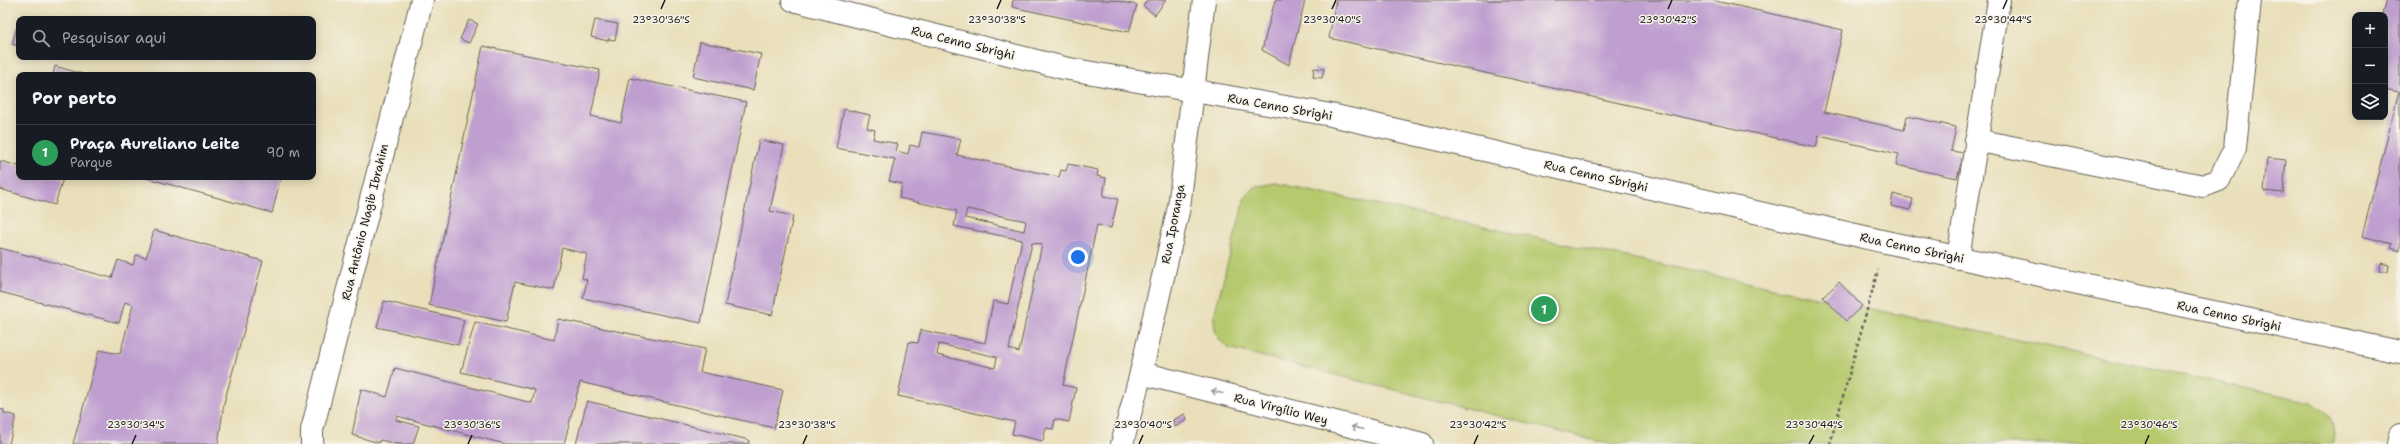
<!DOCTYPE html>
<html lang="pt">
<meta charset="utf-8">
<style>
body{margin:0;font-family:"Shantell Sans",sans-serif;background:#20242c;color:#f1f3f6}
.controls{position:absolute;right:12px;top:12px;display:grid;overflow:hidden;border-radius:8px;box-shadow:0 2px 10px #0003}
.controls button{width:36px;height:36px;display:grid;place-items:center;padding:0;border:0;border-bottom:1px solid #363941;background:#171b24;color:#f1f3f6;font:20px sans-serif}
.you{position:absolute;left:1078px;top:257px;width:14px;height:14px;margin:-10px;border:3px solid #fff;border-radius:50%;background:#1a73e8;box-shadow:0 0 0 6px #1a73e833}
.badge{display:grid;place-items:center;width:26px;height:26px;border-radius:50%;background:#0f766e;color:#fff;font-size:13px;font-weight:700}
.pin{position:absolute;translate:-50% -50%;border:2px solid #fff;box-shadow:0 1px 4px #0006}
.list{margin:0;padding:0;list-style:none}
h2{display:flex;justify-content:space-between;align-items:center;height:52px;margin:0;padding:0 16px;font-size:17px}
h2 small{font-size:13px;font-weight:400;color:#9ea1a6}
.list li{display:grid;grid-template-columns:26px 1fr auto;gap:12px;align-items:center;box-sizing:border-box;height:56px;padding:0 16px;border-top:1px solid #363941}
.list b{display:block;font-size:15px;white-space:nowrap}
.list p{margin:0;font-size:13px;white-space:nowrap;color:#9ea1a6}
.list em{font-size:13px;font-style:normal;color:#9ea1a6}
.icon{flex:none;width:22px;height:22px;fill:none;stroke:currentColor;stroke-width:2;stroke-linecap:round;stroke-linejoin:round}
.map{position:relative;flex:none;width:2400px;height:444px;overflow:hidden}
.search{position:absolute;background:#171b24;box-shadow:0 2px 10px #0003;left:16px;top:16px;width:300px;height:44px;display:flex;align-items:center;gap:10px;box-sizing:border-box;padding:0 14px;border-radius:8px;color:#9ea1a6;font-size:15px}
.panel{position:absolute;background:#171b24;box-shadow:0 2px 10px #0003;left:16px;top:72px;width:300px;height:108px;border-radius:8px}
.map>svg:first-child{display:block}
.green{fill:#b6c96d;stroke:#697244}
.building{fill:#bf9fd0;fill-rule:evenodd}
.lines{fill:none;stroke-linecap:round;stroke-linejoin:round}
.minor-casing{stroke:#646053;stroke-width:24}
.path{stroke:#646053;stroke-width:2.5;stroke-dasharray:3 3;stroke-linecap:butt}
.minor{stroke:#fff;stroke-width:22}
.oneway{stroke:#999}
.ticks{fill:none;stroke:#1c1c1c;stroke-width:1.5}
.labels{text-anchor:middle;stroke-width:3;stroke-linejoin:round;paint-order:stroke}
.street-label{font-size:12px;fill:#1c1c1c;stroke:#f7f3e8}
.ticks-label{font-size:10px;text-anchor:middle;fill:#1c1c1c;stroke:#f7f3e8;stroke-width:3;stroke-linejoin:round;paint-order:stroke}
</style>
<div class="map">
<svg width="2400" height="444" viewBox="0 0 2400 444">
<rect width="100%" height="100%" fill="#f7f3e8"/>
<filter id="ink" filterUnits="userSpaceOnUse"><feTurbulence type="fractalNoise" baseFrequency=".025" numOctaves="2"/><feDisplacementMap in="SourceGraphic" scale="8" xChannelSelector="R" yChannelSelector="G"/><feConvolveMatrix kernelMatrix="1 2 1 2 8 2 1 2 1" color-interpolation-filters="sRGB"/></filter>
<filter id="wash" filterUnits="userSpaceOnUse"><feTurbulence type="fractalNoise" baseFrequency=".012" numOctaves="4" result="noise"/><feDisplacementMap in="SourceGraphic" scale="16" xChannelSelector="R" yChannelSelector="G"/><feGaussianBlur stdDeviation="0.9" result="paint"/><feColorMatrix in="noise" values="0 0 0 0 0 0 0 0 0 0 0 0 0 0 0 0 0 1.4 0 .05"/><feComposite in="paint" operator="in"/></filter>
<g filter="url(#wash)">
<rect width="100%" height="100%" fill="#e9dfba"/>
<!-- green -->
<path class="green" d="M 1276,183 L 2312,402 C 2331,413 2334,420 2334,442 L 2333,444 L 1608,444 L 1229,348 C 1216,339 1214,331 1214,315 L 1245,197 L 1254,187 Z"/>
<g id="blocks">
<!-- building -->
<g class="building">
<polygon points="1013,0 1112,0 1137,5 1129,32 1012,7"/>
<polygon points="1147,0 1166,0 1155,15 1143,6"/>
<polygon points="1275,0 1305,0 1289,65 1262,50"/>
<polygon points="1336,0 1711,0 1843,30 1824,112 1904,130 1907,116 1956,127 1951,151 1964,153 1957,178 1896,165 1899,154 1819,136 1816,147 1329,38"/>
<polygon points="2386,0 2400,0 2400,251 2390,248 2392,244 2362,236 2399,92 2385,89 2385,15 2382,15"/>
<polygon points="469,20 478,24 469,43 460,39"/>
<polygon points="595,20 618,24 615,40 608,39 608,41 591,37"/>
<polygon points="17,27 19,27 19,46 12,44"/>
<polygon points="700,42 761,54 753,90 693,77"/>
<polygon points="483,46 600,70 591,116 621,123 630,78 746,102 701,323 583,298 587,280 582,278 587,254 562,248 554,290 515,282 506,322 429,305"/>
<polygon points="55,66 86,75 53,75"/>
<polygon points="1314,68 1324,69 1322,78 1313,77"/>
<path d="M 844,109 L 870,115 L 867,128 L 875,130 L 873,139 L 898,144 L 896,151 L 908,154 L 910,145 L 919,147 L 922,132 L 961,139 L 957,155 L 1059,177 L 1061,170 L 1066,171 L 1068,164 L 1098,170 L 1097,176 L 1106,178 L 1103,196 L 1118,199 L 1111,228 L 1097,225 L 1063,385 L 1076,388 L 1069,422 L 1055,419 L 1053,429 L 1046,428 L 1043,441 L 1012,434 L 1015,422 L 898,396 L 909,342 L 918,343 L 921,330 L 985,343 L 993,301 L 1008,304 L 1022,240 L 954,226 L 957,211 L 899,198 L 902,184 L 889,181 L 895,159 L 836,148 ZM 967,209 L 1026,221 L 1024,231 L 965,218 ZM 1032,243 L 1042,244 L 1019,352 L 1009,349 ZM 939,344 L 997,357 L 995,368 L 937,355 Z"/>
<polygon points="759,140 784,145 770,211 793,216 772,315 725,305"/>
<polygon points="2267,158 2286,160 2283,193 2264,191"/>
<polygon points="0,161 19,166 19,177 63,178 55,205 0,189"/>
<polygon points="143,177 281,177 272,213"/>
<polygon points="1893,194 1913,199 1910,210 1891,206"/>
<polygon points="154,230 263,261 224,403 218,444 73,444 99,350 120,354 133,305 125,302 119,323 0,292 0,248 112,278 118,260 133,265 136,255 146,258"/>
<polygon points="2381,263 2389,265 2388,272 2379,272"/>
<polygon points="1839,282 1862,306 1846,321 1823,297"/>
<polygon points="384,301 464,320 458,345 377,327"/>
<polygon points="558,319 705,349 700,372 783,390 774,428 580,382 564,444 505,444 397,416 396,420 419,426 413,444 397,444 380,440 379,443 352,435 361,389 387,397 395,368 532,403 535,390 461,372 475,322 554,340"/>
<polygon points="587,401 749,440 748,444 576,444"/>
<polygon points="0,409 4,410 4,413 16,416 9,444 0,444"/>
<polygon points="1185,414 1187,420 1175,427 1173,420"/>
</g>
</g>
</g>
<g filter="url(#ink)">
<use href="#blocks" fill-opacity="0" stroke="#646053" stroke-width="1"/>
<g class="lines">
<!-- minor casing -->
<g class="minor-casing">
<g id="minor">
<polyline points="793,0 1064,68 1331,115 1886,242 2400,352"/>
<polyline points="1976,140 2203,186 2219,180 2235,148 2250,0"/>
<polyline points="1958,258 1999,0"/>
<polyline points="1141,373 1422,444"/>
<polyline points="312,444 312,430 422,0"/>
<polyline points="1122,444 1141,373 1179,207 1204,0"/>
<polyline points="2398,444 2400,435"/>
</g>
</g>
<!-- path -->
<polyline class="path" points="1830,444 1878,270"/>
<!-- minor -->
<use href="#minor" class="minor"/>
</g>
<!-- one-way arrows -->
<defs><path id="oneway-shaft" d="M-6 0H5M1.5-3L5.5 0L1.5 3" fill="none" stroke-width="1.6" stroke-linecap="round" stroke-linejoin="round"/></defs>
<g class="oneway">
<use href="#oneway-shaft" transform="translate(1217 392) rotate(-166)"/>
<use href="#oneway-shaft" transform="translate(1357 428) rotate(-166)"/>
</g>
</g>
<!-- ticks -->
<path class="ticks" d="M 661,9 L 665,0M 997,9 L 1001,0M 1332,9 L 1336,0M 1668,9 L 1672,0M 2003,9 L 2007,0M 132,444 L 136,435M 468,444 L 472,435M 803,444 L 807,435M 1139,444 L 1143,435M 1474,444 L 1478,435M 1809,444 L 1814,435M 2145,444 L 2149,435"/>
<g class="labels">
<!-- street labels -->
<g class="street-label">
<text transform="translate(963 43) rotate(14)" y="4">Rua Cenno Sbrighi</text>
<text transform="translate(1280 107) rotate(10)" y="4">Rua Cenno Sbrighi</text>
<text transform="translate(1596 176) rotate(13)" y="4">Rua Cenno Sbrighi</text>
<text transform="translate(365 222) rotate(-76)" y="4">Rua Antônio Nagib Ibrahim</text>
<text transform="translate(1173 224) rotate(-79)" y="4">Rua Iporanga</text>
<text transform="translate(1912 248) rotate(12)" y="4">Rua Cenno Sbrighi</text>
<text transform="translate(2229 316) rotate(12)" y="4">Rua Cenno Sbrighi</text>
<text transform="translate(1281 409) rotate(14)" y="4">Rua Virgílio Wey</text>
</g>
</g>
<g class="ticks-label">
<text x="661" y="23">23°30'36"S</text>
<text x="1668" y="23">23°30'42"S</text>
<text x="2003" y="23">23°30'44"S</text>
<text x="997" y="23">23°30'38"S</text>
<text x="1332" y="23">23°30'40"S</text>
<text x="136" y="428">23°30'34"S</text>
<text x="472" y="428">23°30'36"S</text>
<text x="807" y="428">23°30'38"S</text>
<text x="1143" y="428">23°30'40"S</text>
<text x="1478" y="428">23°30'42"S</text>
<text x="1814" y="428">23°30'44"S</text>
<text x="2149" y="428">23°30'46"S</text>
</g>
</svg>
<div class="controls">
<button>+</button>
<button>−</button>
<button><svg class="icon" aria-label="layers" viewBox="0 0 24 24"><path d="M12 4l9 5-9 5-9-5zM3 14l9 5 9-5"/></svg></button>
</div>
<div class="you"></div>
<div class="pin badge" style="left:1544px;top:309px;background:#2e9e5b">1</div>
<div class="search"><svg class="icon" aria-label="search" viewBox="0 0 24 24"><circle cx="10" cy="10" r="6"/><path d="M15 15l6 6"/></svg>Pesquisar aqui</div>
<section class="panel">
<h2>Por perto<small></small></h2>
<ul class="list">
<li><span class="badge" style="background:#2e9e5b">1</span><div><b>Praça Aureliano Leite</b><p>Parque</p></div><em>90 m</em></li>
</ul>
</section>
</div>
